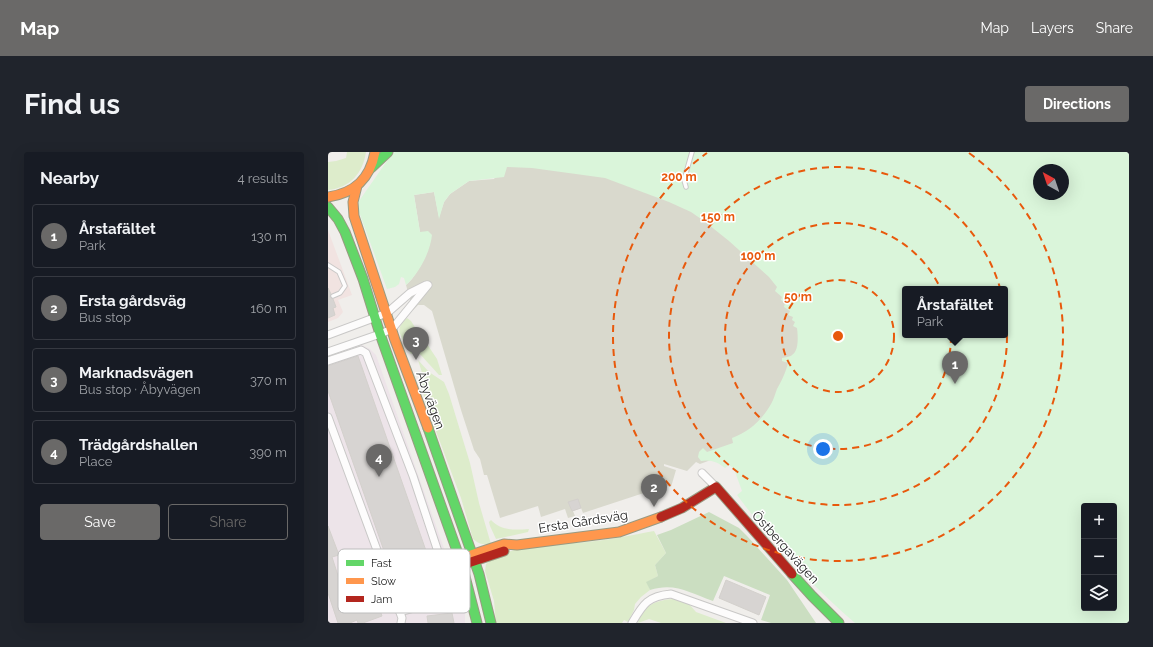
<!DOCTYPE html>
<meta charset="utf-8">
<style>
body{margin:0;font-family:Raleway,sans-serif;background:#20242c;color:#f1f3f6}
.controls{position:absolute;right:12px;bottom:12px;display:grid;overflow:hidden;border-radius:4px;box-shadow:0 4px 16px #0002}
.controls button{width:36px;height:36px;display:grid;place-items:center;padding:0;border:0;border-bottom:1px solid #363941;background:#171b24;color:#f1f3f6;font:20px sans-serif}
.compass{position:absolute;left:705px;top:12px;width:36px;height:36px;border-radius:50%;background:#171b24;box-shadow:0 4px 16px #0002;rotate:320deg}
.you{position:absolute;left:495px;top:297px;width:14px;height:14px;margin:-10px;border:3px solid #fff;border-radius:50%;background:#1a73e8;box-shadow:0 0 0 6px #1a73e833}
.badge{display:grid;place-items:center;width:26px;height:26px;border-radius:50%;background:#6a6968;color:#fff;font-size:13px;font-weight:700}
.pin{position:absolute;translate:-50% -33px;filter:drop-shadow(0 1px 2px #0008)}
.pin::after{content:'';position:absolute;top:21px;width:14px;height:12px;background:inherit;clip-path:polygon(0 0,100% 0,50% 100%)}
.popup{position:absolute;left:574px;top:134px;width:106px;height:52px;box-sizing:border-box;display:grid;place-content:center;border-radius:4px;background:#171b24;filter:drop-shadow(0 1px 3px #0005);font-size:13px;white-space:nowrap;color:#9ea1a6}
.popup b{font-size:15px;color:#f1f3f6}
.popup::after{content:'';position:absolute;left:50%;top:100%;margin-left:-8px;border:8px solid transparent;border-top-color:#171b24}
.list{margin:0;padding:0;list-style:none}
h2{display:flex;justify-content:space-between;align-items:center;height:52px;margin:0;padding:0 16px;font-size:17px}
h2 small{font-size:13px;font-weight:400;color:#9ea1a6}
.list li{display:grid;grid-template-columns:26px 1fr auto;gap:12px;align-items:center;box-sizing:border-box;height:64px;margin:0 8px 8px;padding:0 8px;border:1px solid #363941;border-radius:4px}
.list b{display:block;font-size:15px;white-space:nowrap}
.list p{margin:0;font-size:13px;white-space:nowrap;color:#9ea1a6}
.list em{font-size:13px;font-style:normal;color:#9ea1a6}
.actions{display:flex;gap:8px;padding:12px 16px}
.actions a{flex:1;padding:9px 0;border:1px solid #6a6968;border-radius:4px;text-align:center;font-size:14px;color:#6a6968}
.actions .main{background:#6a6968;color:#fff}
.icon{flex:none;width:22px;height:22px;fill:none;stroke:currentColor;stroke-width:2;stroke-linecap:round;stroke-linejoin:round}
.map{position:relative;flex:none;width:801px;height:471px;overflow:hidden;border-radius:4px}
header{display:flex;align-items:center;gap:24px;box-sizing:border-box;height:56px;padding:0 20px;background:#6a6968;color:#fff}
header strong{font-size:19px}
nav{display:flex;gap:22px;margin-inline-start:auto;font-size:14px}
.intro{display:flex;align-items:center;justify-content:space-between;box-sizing:border-box;height:96px;padding:0 24px}
h1{margin:0;font-size:28px}
.button{padding:10px 18px;border-radius:4px;background:#6a6968;color:#fff;font-size:14px;font-weight:700}
main{display:flex;gap:24px;padding:0 24px}
aside{flex:1;background:#171b24;border-radius:4px;box-shadow:0 4px 16px #0002}
.map>svg:first-child{display:block}
.commercial{fill:#f1e3e1}
.industrial{fill:#ede4e9}
.construction{fill:#d9d9cd}
.grass{fill:#ddeccb}
.forest{fill:#cbdec1}
.park{fill:#daf5da;fill-rule:evenodd}
.building{fill:#d7d4d2;stroke:#d3d0cc}
.lines{fill:none;stroke-linecap:round;stroke-linejoin:round}
.lane-casing{stroke:#c9c8c7;stroke-width:5.5}
.street-casing{stroke:#c9c8c7;stroke-width:9}
.fast-casing{stroke:#999a82;stroke-width:11}
.slow-casing{stroke:#999a82;stroke-width:11}
.jam-casing{stroke:#999a82;stroke-width:11}
.lane{stroke:#fdfcfc;stroke-width:3.5}
.street{stroke:#fdfcfc;stroke-width:7}
.fast{stroke:#63d668;stroke-width:9}
.slow{stroke:#ff974d;stroke-width:9}
.jam{stroke:#b3261e;stroke-width:9}
.ring{fill:none;stroke:#e8590c;stroke-width:2;stroke-dasharray:7 5}
.labels{text-anchor:middle;stroke-width:3;stroke-linejoin:round;paint-order:stroke}
.street-label{font-size:13px;fill:#222;stroke:#fff}
.key{fill:#fff;stroke:#bdbdbd;stroke-width:1}
.key-label{font-size:11px;fill:#222}
.centre{fill:#e8590c;stroke:#fff;stroke-width:2}
.ring-label{font-size:12px;text-anchor:middle;font-weight:bold;fill:#e8590c;stroke:#fff;stroke-width:3;stroke-linejoin:round;paint-order:stroke}
</style>
<header>
<strong>Map</strong>
<nav><a>Map</a><a>Layers</a><a>Share</a></nav>
</header>
<div class="intro"><h1>Find us</h1><a class="button">Directions</a></div>
<main>
<aside>
<h2>Nearby<small>4 results</small></h2>
<ul class="list">
<li><span class="badge">1</span><div><b>Årstafältet</b><p>Park</p></div><em>130 m</em></li>
<li><span class="badge">2</span><div><b>Ersta gårdsväg</b><p>Bus stop</p></div><em>160 m</em></li>
<li><span class="badge">3</span><div><b>Marknadsvägen</b><p>Bus stop · Åbyvägen</p></div><em>370 m</em></li>
<li><span class="badge">4</span><div><b>Trädgårdshallen</b><p>Place</p></div><em>390 m</em></li>
</ul>
<div class="actions"><a class="main">Save</a><a>Share</a></div>
</aside>
<div class="map">
<svg width="801" height="471" viewBox="0 0 801 471">
<rect width="100%" height="100%" fill="#f0eeeb"/>
<!-- commercial -->
<polygon class="commercial" points="0,78 24,143 10,148 15,160 10,166 0,170"/>
<!-- industrial -->
<polygon class="industrial" points="34,193 42,197 48,203 130,436 137,461 137,471 0,471 0,205"/>
<!-- construction -->
<polygon class="construction" points="179,7 263,12 361,48 436,101 483,201 440,264 399,302 372,312 368,310 359,319 336,312 336,314 348,318 343,335 332,332 329,332 331,336 255,361 253,356 245,359 247,364 240,366 237,357 213,365 210,354 172,366 159,323 156,323 152,307 146,298 133,258 104,159 96,153 90,153 85,158 78,133 84,127 93,113 100,98 92,80 86,43 106,40 111,65 116,50 122,42 141,29 166,27"/>
<!-- grass -->
<g class="grass">
<path d="M 19,0 L 38,0 C 35,21 22,36 0,38 L 0,10 L 8,9 L 18,6 Z"/>
<path d="M 79,166 L 83,169 L 94,186 L 89,200 L 83,202 C 77,189 63,178 79,166 Z"/>
<polygon points="97,189 109,207 114,223 111,223 91,201"/>
<path d="M 90,208 L 101,220 L 116,230 L 121,242 L 142,311 L 151,351 L 163,392 C 155,393 151,392 145,387 L 133,346 L 97,250 L 92,225 L 95,224 Z"/>
<path d="M 163,368 C 173,379 187,378 201,377 L 200,380 L 168,387 L 162,374 L 161,370 Z"/>
<path d="M 326,379 L 338,401 L 327,413 L 330,424 L 319,430 L 322,438 L 313,445 L 307,452 L 306,458 L 300,470 L 296,468 L 294,471 L 168,471 L 166,449 L 157,419 L 158,412 C 186,390 225,393 259,390 C 281,388 304,383 326,379 Z"/>
<path d="M 346,447 L 361,452 L 368,460 L 398,471 L 333,471 L 321,467 L 310,471 C 315,453 328,448 346,447 Z"/>
</g>
<!-- forest -->
<path class="forest" d="M 381,360 L 411,376 L 419,384 L 459,428 L 488,471 L 443,471 L 433,468 L 442,443 L 396,424 L 385,449 C 362,441 347,430 322,438 L 318,430 L 330,424 L 327,413 L 338,401 L 329,383 L 343,378 Z"/>
<!-- park -->
<path class="park" d="M 67,0 L 801,0 L 801,471 L 527,471 C 483,433 444,390 409,343 L 414,339 L 406,317 L 401,313 L 397,316 C 390,310 382,307 373,309 L 370,305 L 371,300 L 375,296 L 379,300 L 405,291 L 404,286 C 421,280 434,268 443,252 C 446,247 447,242 449,237 C 454,228 457,222 460,211 L 454,209 L 454,206 C 457,205 462,205 464,203 C 471,199 470,184 469,176 L 465,174 L 467,170 L 464,168 L 465,165 L 460,163 L 462,159 L 456,155 L 457,151 L 453,148 L 454,145 L 447,139 L 449,135 L 441,125 L 401,89 L 376,69 L 363,60 L 341,50 L 277,26 L 204,16 L 179,15 L 176,25 L 141,29 L 122,42 L 116,50 L 111,67 L 106,40 L 86,43 L 92,80 L 100,79 L 104,83 C 102,101 91,121 78,133 L 76,126 L 73,125 L 71,132 L 67,135 L 59,137 L 30,57 L 31,49 L 61,6 ZM 711,18 L 735,18 L 735,42 L 711,42 ZM 577,137 L 677,137 L 677,183 L 577,183 ZM 756,354 L 786,354 L 786,456 L 756,456 Z"/>
<!-- building -->
<g class="building">
<polygon points="0,136 3,142 2,145 5,147 8,155 5,156 7,163 0,166"/>
<polygon points="30,204 111,436 76,449 72,438 70,438 68,433 0,239 0,214"/>
<polygon points="250,347 253,356 244,359 240,350"/>
<polygon points="0,374 11,403 4,405 13,433 40,423 54,464 35,471 30,471 29,468 22,471 10,471 0,441"/>
<polygon points="398,428 438,445 431,463 391,446"/>
<polygon points="124,461 126,471 100,471 99,464"/>
</g>
<g class="lines">
<!-- lane casing -->
<g class="lane-casing">
<g id="lane">
<polyline points="358,35 356,28 364,0"/>
<polyline points="0,113 11,120 17,134 12,141 5,144"/>
</g>
</g>
<!-- street casing -->
<g class="street-casing">
<g id="street">
<polyline points="0,183 59,161 82,141 98,133"/>
<polyline points="0,200 52,182 64,177 100,133"/>
<polyline points="0,209 33,198 38,201 85,324 125,445 72,460"/>
<polyline points="0,265 74,466 73,471"/>
<polyline points="374,321 388,335"/>
<path d="M 304,471 C 315,452 320,444 343,442 L 425,471"/>
</g>
</g>
<!-- fast casing -->
<g class="fast-casing">
<g id="fast">
<polyline points="43,16 60,0"/>
<polyline points="0,55 10,67 17,80 35,127 52,182 134,413 149,471"/>
<polyline points="100,276 151,422 163,471"/>
<polyline points="464,422 484,444 511,471"/>
</g>
</g>
<!-- slow casing -->
<g class="slow-casing">
<g id="slow">
<polyline points="29,34 25,50 26,64 67,188 100,276"/>
<path d="M 0,45 C 27,41 42,27 47,0"/>
<polyline points="131,407 176,392 189,393 291,380 333,365"/>
</g>
</g>
<!-- jam casing -->
<g class="jam-casing">
<g id="jam">
<polyline points="333,365 354,356 388,335 464,422"/>
<polyline points="140,411 176,399"/>
</g>
</g>
<!-- lane -->
<use href="#lane" class="lane"/>
<!-- street -->
<use href="#street" class="street"/>
<!-- fast -->
<use href="#fast" class="fast"/>
<!-- slow -->
<use href="#slow" class="slow"/>
<!-- jam -->
<use href="#jam" class="jam"/>
</g>
<!-- distance rings -->
<g class="ring">
<circle cx="510" cy="184" r="56"/>
<circle cx="510" cy="184" r="113"/>
<circle cx="510" cy="184" r="169"/>
<path d="M641 1A225 225 0 1 1 379 1"/>
</g>
<g class="labels">
<!-- street labels -->
<g class="street-label">
<text transform="translate(103 248) rotate(70)" y="5">Åbyvägen</text>
<text transform="translate(255 369) rotate(-9)" y="5">Ersta Gårdsväg</text>
<text transform="translate(458 395) rotate(48)" y="5">Östbergavägen</text>
</g>
</g>
<!-- legend -->
<rect x="10" y="397" width="132" height="64" rx="6" class="key"/>
<rect x="18" y="408" width="18" height="6" fill="#63d668"/>
<rect x="18" y="426" width="18" height="6" fill="#ff974d"/>
<rect x="18" y="444" width="18" height="6" fill="#b3261e"/>
<g class="key-label">
<text x="43" y="415">Fast</text>
<text x="43" y="433">Slow</text>
<text x="43" y="451">Jam</text>
</g>
<circle cx="510" cy="184" r="6" class="centre"/>
<g class="ring-label">
<text x="351" y="29">200 m</text>
<text x="390" y="69">150 m</text>
<text x="430" y="108">100 m</text>
<text x="470" y="149">50 m</text>
</g>
</svg>
<div class="controls">
<button>+</button>
<button>−</button>
<button><svg class="icon" aria-label="layers" viewBox="0 0 24 24"><path d="M12 4l9 5-9 5-9-5zM3 14l9 5 9-5"/></svg></button>
</div>
<svg class="compass" viewBox="-18 -18 36 36"><path d="M0-13l5 13h-10z" fill="#e53935"/><path d="M0 13l5-13h-10z" fill="#9ea1a6"/></svg>
<div class="you"></div>
<div class="pin badge" style="left:627px;top:232px">1</div>
<div class="popup"><b>Årstafältet</b>Park</div>
<div class="pin badge" style="left:326px;top:355px">2</div>
<div class="pin badge" style="left:88px;top:208px">3</div>
<div class="pin badge" style="left:51px;top:325px">4</div>
</div>
</main>
